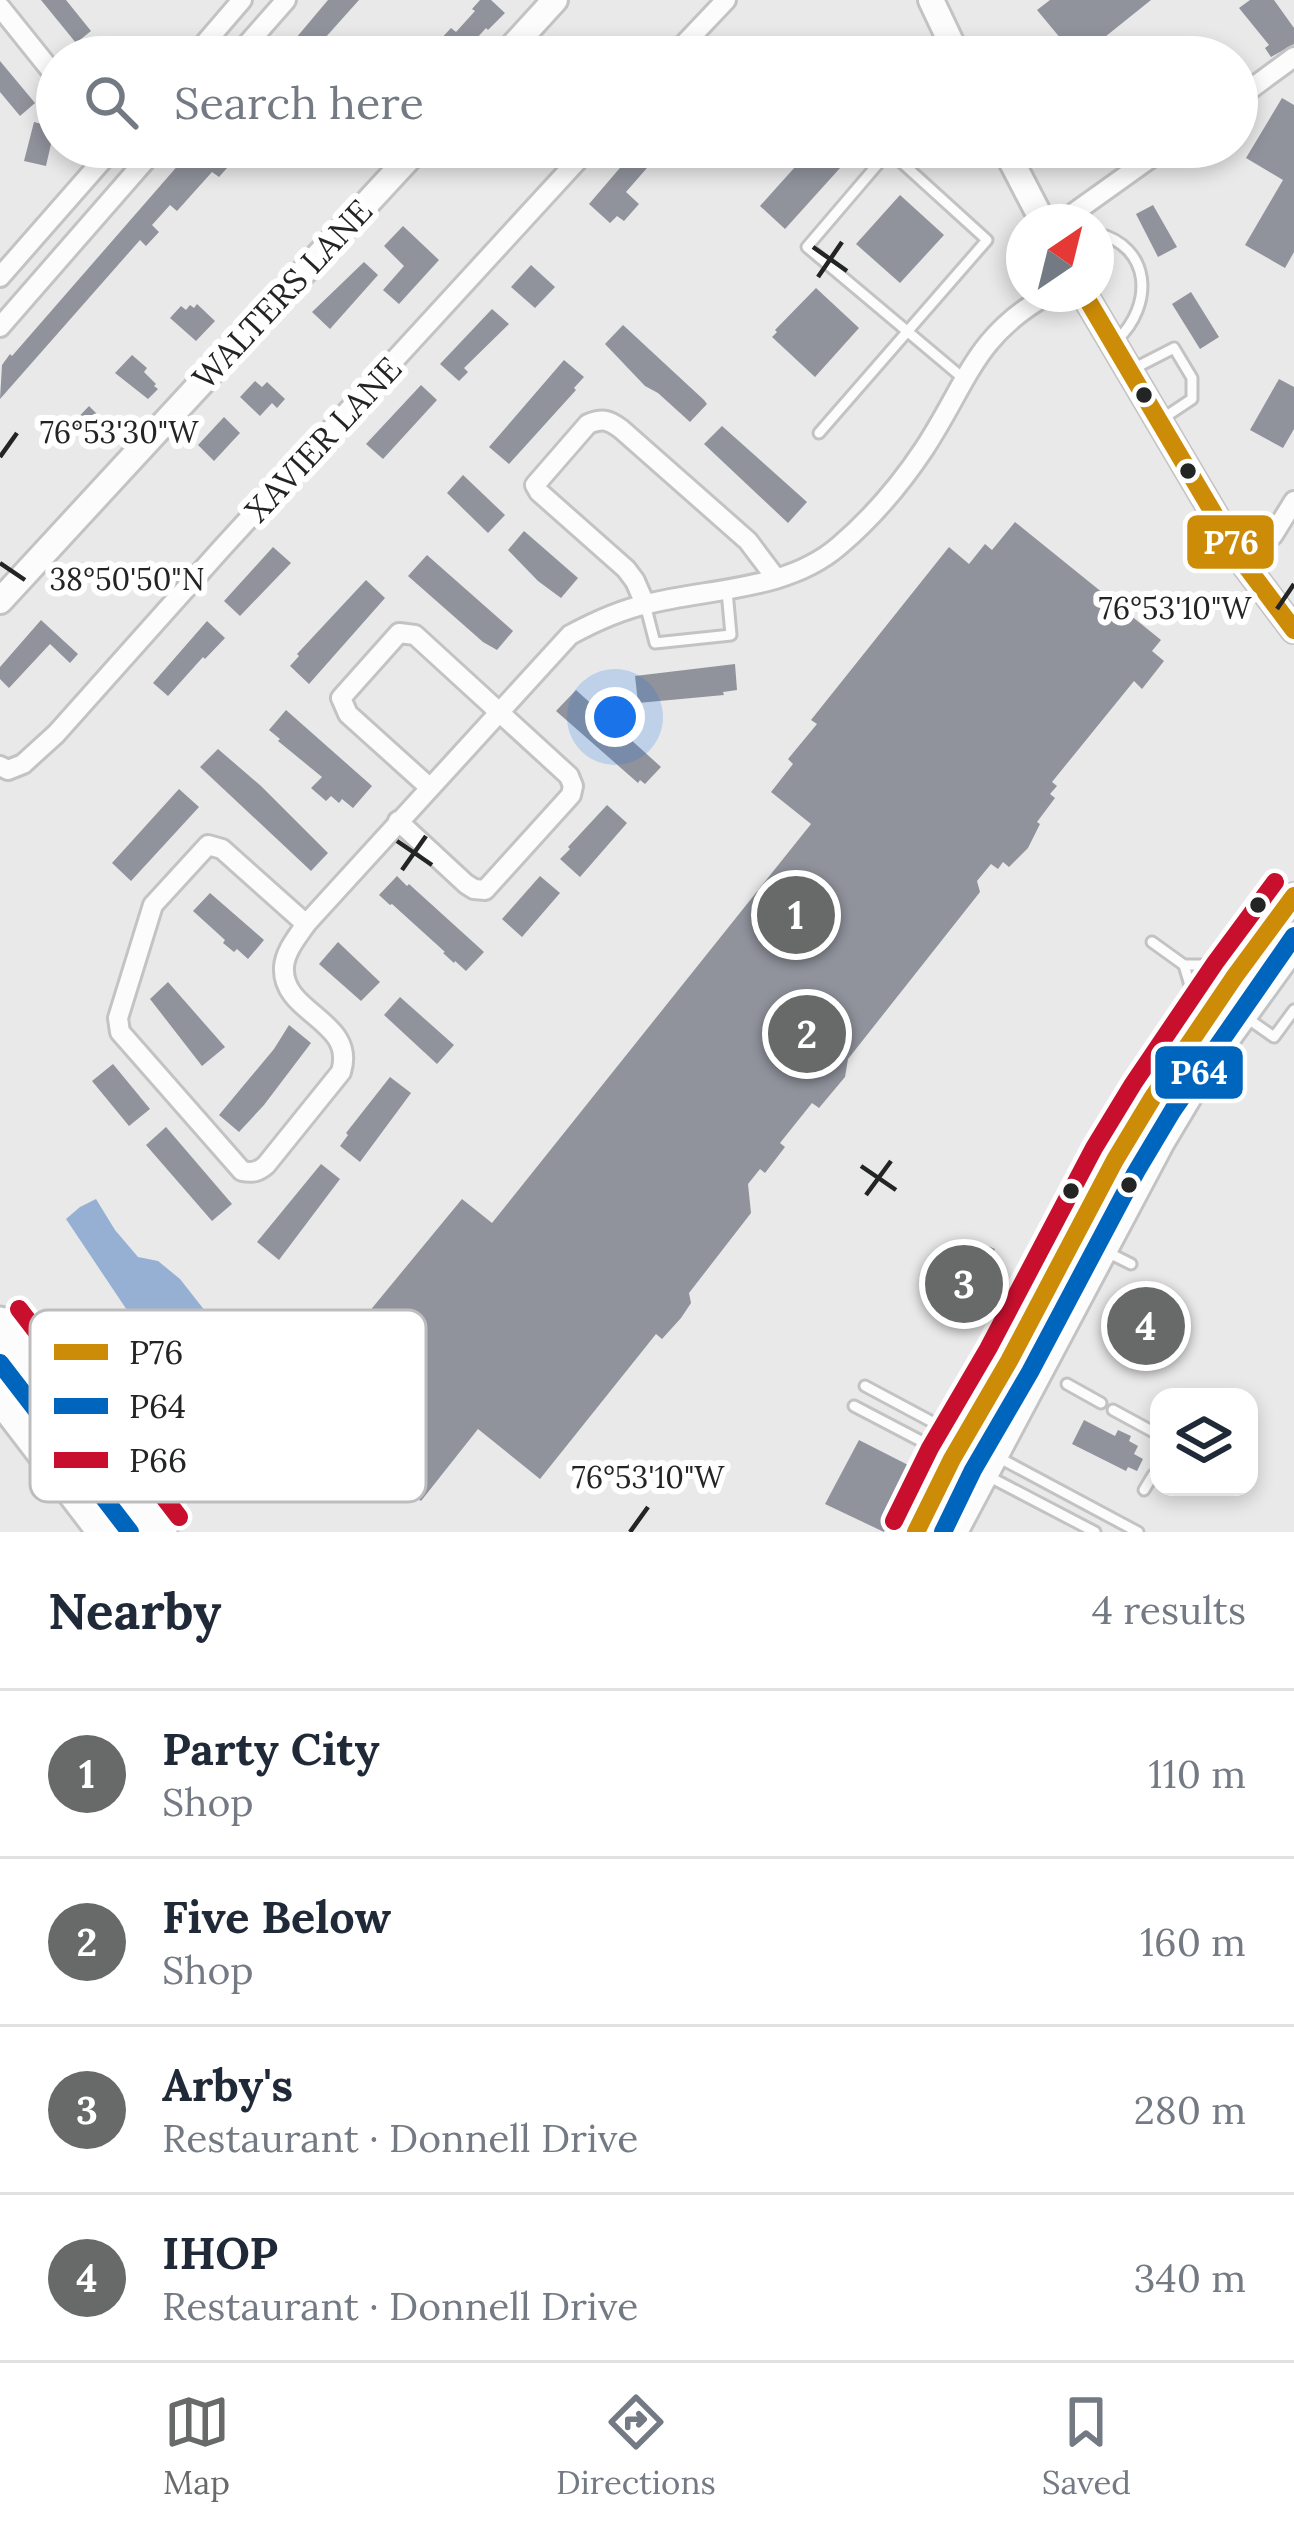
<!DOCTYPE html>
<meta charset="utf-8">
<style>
body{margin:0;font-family:Lora,serif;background:#f2f2f3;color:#1f2937}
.controls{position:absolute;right:36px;bottom:36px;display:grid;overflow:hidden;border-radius:24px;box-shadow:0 6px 18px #0003}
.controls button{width:108px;height:108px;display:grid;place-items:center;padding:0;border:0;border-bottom:3px solid #e0e1e3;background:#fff;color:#1f2937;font:60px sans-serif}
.compass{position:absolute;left:1006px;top:204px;width:108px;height:108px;border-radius:50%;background:#fff;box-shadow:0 6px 18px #0003;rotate:35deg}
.you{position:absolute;left:615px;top:717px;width:42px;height:42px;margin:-30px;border:9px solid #fff;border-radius:50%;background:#1a73e8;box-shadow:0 0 0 18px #1a73e833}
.badge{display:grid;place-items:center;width:78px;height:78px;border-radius:50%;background:#686969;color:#fff;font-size:39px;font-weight:700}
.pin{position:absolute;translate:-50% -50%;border:6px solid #fff;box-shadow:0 3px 12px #0006}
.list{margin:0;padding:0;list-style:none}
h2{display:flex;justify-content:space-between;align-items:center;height:156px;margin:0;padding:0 48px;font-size:51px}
h2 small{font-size:39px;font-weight:400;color:#747a83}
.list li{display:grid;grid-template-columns:78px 1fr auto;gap:36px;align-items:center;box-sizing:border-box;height:168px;padding:0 48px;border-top:3px solid #e0e1e3}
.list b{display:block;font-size:45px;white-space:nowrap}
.list p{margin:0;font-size:39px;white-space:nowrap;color:#747a83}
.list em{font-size:39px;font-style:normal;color:#747a83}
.icon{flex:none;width:66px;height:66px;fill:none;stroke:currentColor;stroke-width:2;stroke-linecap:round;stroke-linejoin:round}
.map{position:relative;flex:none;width:1294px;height:1532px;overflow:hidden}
.search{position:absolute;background:#fff;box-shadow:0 6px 18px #0003;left:36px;right:36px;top:36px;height:132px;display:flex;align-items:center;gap:30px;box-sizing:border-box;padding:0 42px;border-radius:66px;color:#747a83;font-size:45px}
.sheet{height:828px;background:#fff}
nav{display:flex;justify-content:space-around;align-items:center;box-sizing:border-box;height:168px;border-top:3px solid #e0e1e3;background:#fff;font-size:33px;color:#747a83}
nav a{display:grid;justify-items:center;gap:6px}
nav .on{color:#686969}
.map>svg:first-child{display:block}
.water{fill:#95b0d2}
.building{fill:#90939c}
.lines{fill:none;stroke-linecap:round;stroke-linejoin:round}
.lane-casing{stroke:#c3c3c4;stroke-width:15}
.street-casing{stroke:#c3c3c4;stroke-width:24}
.secondary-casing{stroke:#c3c3c4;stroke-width:30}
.highway-casing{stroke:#c3c3c4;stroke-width:39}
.lane{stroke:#fcfcfc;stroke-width:9}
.street{stroke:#fcfcfc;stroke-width:18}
.secondary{stroke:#fcfcfc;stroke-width:24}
.highway{stroke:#fcfcfc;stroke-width:33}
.bus-1-casing{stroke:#fff;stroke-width:27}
.bus-2-casing{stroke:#fff;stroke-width:27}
.bus-3-casing{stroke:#fff;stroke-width:27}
.bus-1{stroke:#cd8c07;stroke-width:18}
.bus-2{stroke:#0065bd;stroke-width:18}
.bus-3{stroke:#c8102e;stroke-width:18}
.ticks{fill:none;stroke:#232424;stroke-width:4.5}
.bus-dot{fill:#232424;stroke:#fff;stroke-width:4.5}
.labels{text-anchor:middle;stroke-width:12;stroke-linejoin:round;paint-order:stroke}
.street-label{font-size:33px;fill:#232424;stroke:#fff}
.key{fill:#fff;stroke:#bdbdbd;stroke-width:3}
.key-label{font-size:33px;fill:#232424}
.ticks-label{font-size:30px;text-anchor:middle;fill:#232424;stroke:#fff;stroke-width:12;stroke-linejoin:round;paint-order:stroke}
.line-badge{stroke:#fff;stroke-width:4.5}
.badge-label{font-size:33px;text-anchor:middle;font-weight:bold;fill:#fff}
</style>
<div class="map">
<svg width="1294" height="1532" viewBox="0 0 1294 1532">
<rect width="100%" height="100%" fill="#e9e9ea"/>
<!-- water -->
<polygon class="water" points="96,1199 115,1230 138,1257 158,1261 180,1279 209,1316 207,1333 190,1348 172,1358 161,1356 147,1340 66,1219 80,1207"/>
<!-- building -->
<g class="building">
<polygon points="41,0 66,0 91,31 76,43"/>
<polygon points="328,0 359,0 308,57 280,57"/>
<polygon points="480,0 491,0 505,13 488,30 486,28 468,48 471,50 464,57 424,57 451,28 456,32 475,11 472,9"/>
<polygon points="1050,0 1151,0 1080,57 1076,57 1037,10"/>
<polygon points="1250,0 1274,0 1294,28 1294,44 1271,57 1265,48 1269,45 1239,8"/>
<polygon points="0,61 35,103 20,116 0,92"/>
<polygon points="1282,98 1294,105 1294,252 1285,268 1245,245 1283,180 1246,158"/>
<polygon points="34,122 49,126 47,133 53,135 46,166 24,161"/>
<polygon points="194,147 223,147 236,158 219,177 212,172 177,211 170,205 152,225 159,232 146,246 140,240 0,399 2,365 10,354 12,356"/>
<polygon points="813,147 859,147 785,229 760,206"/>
<polygon points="637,148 653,161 626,192 639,204 624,221 617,216 610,223 589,204"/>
<polygon points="900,195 944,235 900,283 856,244"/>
<polygon points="1153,205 1177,247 1158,257 1136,214"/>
<polygon points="403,226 439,260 399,304 383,290 404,266 384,246"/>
<polygon points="364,262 378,275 330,329 312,312"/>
<polygon points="531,265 555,287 535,308 511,287"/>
<polygon points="816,288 859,328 815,377 772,337 777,332 775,330"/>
<polygon points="1191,292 1219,337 1200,349 1172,304"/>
<polygon points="197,304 215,321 196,341 170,318 181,306 186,310 190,305 194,308"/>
<polygon points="492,309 509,324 464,368 468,372 459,381 440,364"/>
<polygon points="623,325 704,400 707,404 690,422 658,393 645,386 605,344"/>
<polygon points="132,355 147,368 144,372 156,384 154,386 158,389 148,399 115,373"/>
<polygon points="564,360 584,377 574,388 576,390 509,464 489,447"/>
<polygon points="1279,379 1294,387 1294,429 1283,448 1250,430"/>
<polygon points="255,381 262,387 267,382 285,399 277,408 272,403 260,416 240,397"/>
<polygon points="421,385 437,400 383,459 366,444"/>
<polygon points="89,406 112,429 94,448 70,426"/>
<polygon points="224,417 240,433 214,461 198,445"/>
<polygon points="722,426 807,502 788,523 704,444"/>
<polygon points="463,475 505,515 488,533 447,493"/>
<polygon points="1015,522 1161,640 1152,651 1164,661 1142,689 1134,681 1052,782 1057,786 1050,794 1055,798 1037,822 1040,824 1028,848 1009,867 1003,862 998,869 991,864 977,881 980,892 848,1059 845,1077 819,1108 812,1103 780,1143 785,1147 765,1173 760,1169 748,1184 751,1213 689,1293 691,1303 681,1318 662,1339 656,1334 540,1479 478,1429 421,1501 359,1450 415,1380 354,1330 462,1199 492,1223 811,824 771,792 793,764 788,759 817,724 811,720 949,547 969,564 985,544 992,550"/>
<polygon points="524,531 578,578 561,598 538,581 508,550"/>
<polygon points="273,547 291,563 240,616 224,601"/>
<polygon points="427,555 513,631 497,650 483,642 408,576"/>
<polygon points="366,580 385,598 309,684 290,666 299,656 297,654"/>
<polygon points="41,620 78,654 70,663 50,644 9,688 0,679 0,667"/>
<polygon points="207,621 225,638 205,659 203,657 168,696 153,683"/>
<polygon points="735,664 737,690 723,692 724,695 638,703 635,676"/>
<polygon points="576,690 661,767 645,784 640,780 638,783 556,711"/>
<polygon points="286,710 372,786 353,808 342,799 339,803 331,796 326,801 311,788 322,777 278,741 280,739 269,730"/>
<polygon points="218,749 261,786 328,853 311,871 200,767"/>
<polygon points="179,789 199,807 131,881 112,863"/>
<polygon points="607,805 627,823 580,877 560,859 570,849 568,847"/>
<polygon points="397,876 407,886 409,884 484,952 466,971 455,961 454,963 443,953 445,952 392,904 390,905 379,895"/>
<polygon points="540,876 560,893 522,937 502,919"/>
<polygon points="210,893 264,940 248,959 237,949 234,952 223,943 225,940 193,911"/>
<polygon points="338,942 380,982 361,1001 319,964"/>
<polygon points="168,982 225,1047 202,1066 150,999"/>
<polygon points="400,997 454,1045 437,1064 384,1015"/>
<polygon points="289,1025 311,1043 264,1105 239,1132 219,1115 274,1049"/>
<polygon points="113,1064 150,1109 129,1126 92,1081"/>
<polygon points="390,1077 411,1093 360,1162 340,1146 348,1135 346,1133"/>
<polygon points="166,1127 232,1204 212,1221 146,1145"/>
<polygon points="321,1164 340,1179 279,1260 257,1242"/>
<polygon points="981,1243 995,1249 988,1263 991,1265 965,1312 941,1298 952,1269 955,1271 966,1251 975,1256"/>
<polygon points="1140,1287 1184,1307 1157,1364 1111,1342 1129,1297 1134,1299"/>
<polygon points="1084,1420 1115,1436 1118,1430 1131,1436 1129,1441 1138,1446 1134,1454 1143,1459 1137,1471 1128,1467 1126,1471 1072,1444"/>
<polygon points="859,1440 916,1469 884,1532 825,1504"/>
</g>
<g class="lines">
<!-- lane casing -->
<g class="lane-casing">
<g id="lane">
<path d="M 1096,233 C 1152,246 1154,305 1117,340"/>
<polyline points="1133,369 1174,348 1192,378 1192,399 1162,419"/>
<polyline points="819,433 987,240 889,151 807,247 964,379"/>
<polyline points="645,604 655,643 731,635 727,591"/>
<polyline points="1152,942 1184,965 1218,965 1256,991"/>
<polyline points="1184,965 1195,1002 1233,1029"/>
<polyline points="1247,1018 1274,1037 1294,1010"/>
<polyline points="1109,1253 1131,1264"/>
<polyline points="1067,1384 1101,1403"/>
<polyline points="865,1386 1138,1532"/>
<polyline points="854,1406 1095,1532"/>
<polyline points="1113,1410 1159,1435"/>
<polyline points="1144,1490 1153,1475"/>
</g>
</g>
<!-- street casing -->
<g class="street-casing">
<g id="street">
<polyline points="0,7 57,78"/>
<polyline points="193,57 242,0"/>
<polyline points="236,57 286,0"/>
<polyline points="672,57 726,0"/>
<polyline points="1237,99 1294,57"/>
<polyline points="1061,222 1166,147"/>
<polyline points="0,277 114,147"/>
<polyline points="0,327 157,147"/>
<polyline points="1240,558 1273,535 1294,501"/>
<path d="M 645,604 L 635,581 L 626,569 L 539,492 L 535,485 L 588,424 C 603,418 609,420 621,429 L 748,541 L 775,577"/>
<polyline points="0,766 8,770 23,764 56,734 222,548 590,147"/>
<polyline points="398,821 466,884 474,889 485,890 571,795 573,786 569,776 415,635 399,633 341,698 348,714 429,787"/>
<path d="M 208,845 L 222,849 L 306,924 C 298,936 285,951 284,967 C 281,1014 357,1020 341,1072 L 266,1165 C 258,1172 252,1173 242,1171 L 120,1032 L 118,1018 L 153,905 Z"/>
<path d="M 306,924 L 570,635 C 594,622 620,610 647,604 C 710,588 787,591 839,546 C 872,518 900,485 924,449 C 968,382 974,336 1049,294"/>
</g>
</g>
<!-- secondary casing -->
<g class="secondary-casing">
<g id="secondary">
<polyline points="931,0 958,57"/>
<polyline points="503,57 555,0"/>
<polyline points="1004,147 1043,222"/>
<polyline points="1084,294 1240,558 1294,630"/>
<polyline points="0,601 419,147"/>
<polyline points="916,1532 952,1459 1009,1361 1115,1160 1153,1097 1235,976 1294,896"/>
<polyline points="955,1532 1162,1142 1205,1070 1294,947"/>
</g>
</g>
<!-- highway casing -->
<g class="highway-casing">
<g id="highway">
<polyline points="0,1324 160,1532"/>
<polyline points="0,1395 105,1532"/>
</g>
</g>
<!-- lane -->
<use href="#lane" class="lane"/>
<!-- street -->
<use href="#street" class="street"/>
<!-- secondary -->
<use href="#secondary" class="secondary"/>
<!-- highway -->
<use href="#highway" class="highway"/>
<!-- bus-1 casing -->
<g class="bus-1-casing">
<g id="bus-1">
<polyline points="1084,294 1240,558 1294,630"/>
<polyline points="916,1532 952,1459 1009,1361 1115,1160 1153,1097 1235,976 1294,896"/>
</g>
</g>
<!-- bus-2 casing -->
<g class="bus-2-casing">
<g id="bus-2">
<polyline points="0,1363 130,1532"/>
<polyline points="943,1532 973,1470 1030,1372 1136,1172 1173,1110 1294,936"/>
</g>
</g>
<!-- bus-3 casing -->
<g class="bus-3-casing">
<g id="bus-3">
<polyline points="19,1309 179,1517"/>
<polyline points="894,1521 930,1448 988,1349 1094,1148 1133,1084 1215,963 1275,882"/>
</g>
</g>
<!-- bus-1 -->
<use href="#bus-1" class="bus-1"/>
<!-- bus-2 -->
<use href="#bus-2" class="bus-2"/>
<!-- bus-3 -->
<use href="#bus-3" class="bus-3"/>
</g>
<!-- ticks -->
<path class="ticks" d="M 813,247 L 847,271M 818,277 L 842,242M 0,457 L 17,433M 0,563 L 25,580M 1277,609 L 1294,584M 397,841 L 432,865M 402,870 L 426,836M 861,1166 L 896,1190M 866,1195 L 891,1161M 630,1532 L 648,1507"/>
<!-- markers -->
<g class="bus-dot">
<circle cx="1144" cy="395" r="10"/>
<circle cx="1188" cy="471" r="10"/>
<circle cx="1258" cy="905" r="10"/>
<circle cx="1129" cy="1185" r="10"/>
<circle cx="1071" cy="1191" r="10"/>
</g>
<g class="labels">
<!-- street labels -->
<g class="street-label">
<text transform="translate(282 294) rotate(-47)" y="12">WALTERS LANE</text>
<text transform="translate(323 439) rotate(-47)" y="12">XAVIER LANE</text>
</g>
</g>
<!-- legend -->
<rect x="30" y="1310" width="396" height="192" rx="18" class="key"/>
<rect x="54" y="1344" width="54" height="16" fill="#cd8c07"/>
<rect x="54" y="1398" width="54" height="16" fill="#0065bd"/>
<rect x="54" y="1452" width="54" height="16" fill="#c8102e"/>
<g class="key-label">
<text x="129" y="1364">P76</text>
<text x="129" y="1418">P64</text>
<text x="129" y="1472">P66</text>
</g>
<g class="ticks-label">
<text x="119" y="443">76°53'30"W</text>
<text x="127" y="590">38°50'50"N</text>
<text x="1175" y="619">76°53'10"W</text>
<text x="648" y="1488">76°53'10"W</text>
</g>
<g class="line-badge">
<rect x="1185" y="513" width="91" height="58" rx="12" fill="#cd8c07"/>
<rect x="1153" y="1044" width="92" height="57" rx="12" fill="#0065bd"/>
</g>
<g class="badge-label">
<text x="1231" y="554">P76</text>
<text x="1199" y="1084">P64</text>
</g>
</svg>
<div class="controls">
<button><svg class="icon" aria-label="layers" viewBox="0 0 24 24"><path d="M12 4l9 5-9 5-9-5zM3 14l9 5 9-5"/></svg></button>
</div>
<svg class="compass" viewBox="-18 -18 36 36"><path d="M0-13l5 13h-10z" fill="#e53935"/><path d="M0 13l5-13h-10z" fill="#747a83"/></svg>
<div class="you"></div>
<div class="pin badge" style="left:796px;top:915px">1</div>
<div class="pin badge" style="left:807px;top:1034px">2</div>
<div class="pin badge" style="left:964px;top:1284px">3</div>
<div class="pin badge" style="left:1146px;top:1326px">4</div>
<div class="search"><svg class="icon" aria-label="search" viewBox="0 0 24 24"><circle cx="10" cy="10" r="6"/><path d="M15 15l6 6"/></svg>Search here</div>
</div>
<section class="sheet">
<h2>Nearby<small>4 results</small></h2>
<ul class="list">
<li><span class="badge">1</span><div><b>Party City</b><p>Shop</p></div><em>110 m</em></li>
<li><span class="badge">2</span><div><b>Five Below</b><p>Shop</p></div><em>160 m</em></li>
<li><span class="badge">3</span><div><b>Arby's</b><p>Restaurant · Donnell Drive</p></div><em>280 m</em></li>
<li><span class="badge">4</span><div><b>IHOP</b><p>Restaurant · Donnell Drive</p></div><em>340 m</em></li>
</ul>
</section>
<nav>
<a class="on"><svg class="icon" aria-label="map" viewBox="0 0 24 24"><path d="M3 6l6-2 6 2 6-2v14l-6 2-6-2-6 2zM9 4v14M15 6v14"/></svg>Map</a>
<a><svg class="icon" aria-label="directions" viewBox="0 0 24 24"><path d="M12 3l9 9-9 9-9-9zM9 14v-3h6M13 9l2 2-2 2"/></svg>Directions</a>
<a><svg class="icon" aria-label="saved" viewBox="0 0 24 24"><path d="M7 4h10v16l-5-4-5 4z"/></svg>Saved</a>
</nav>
